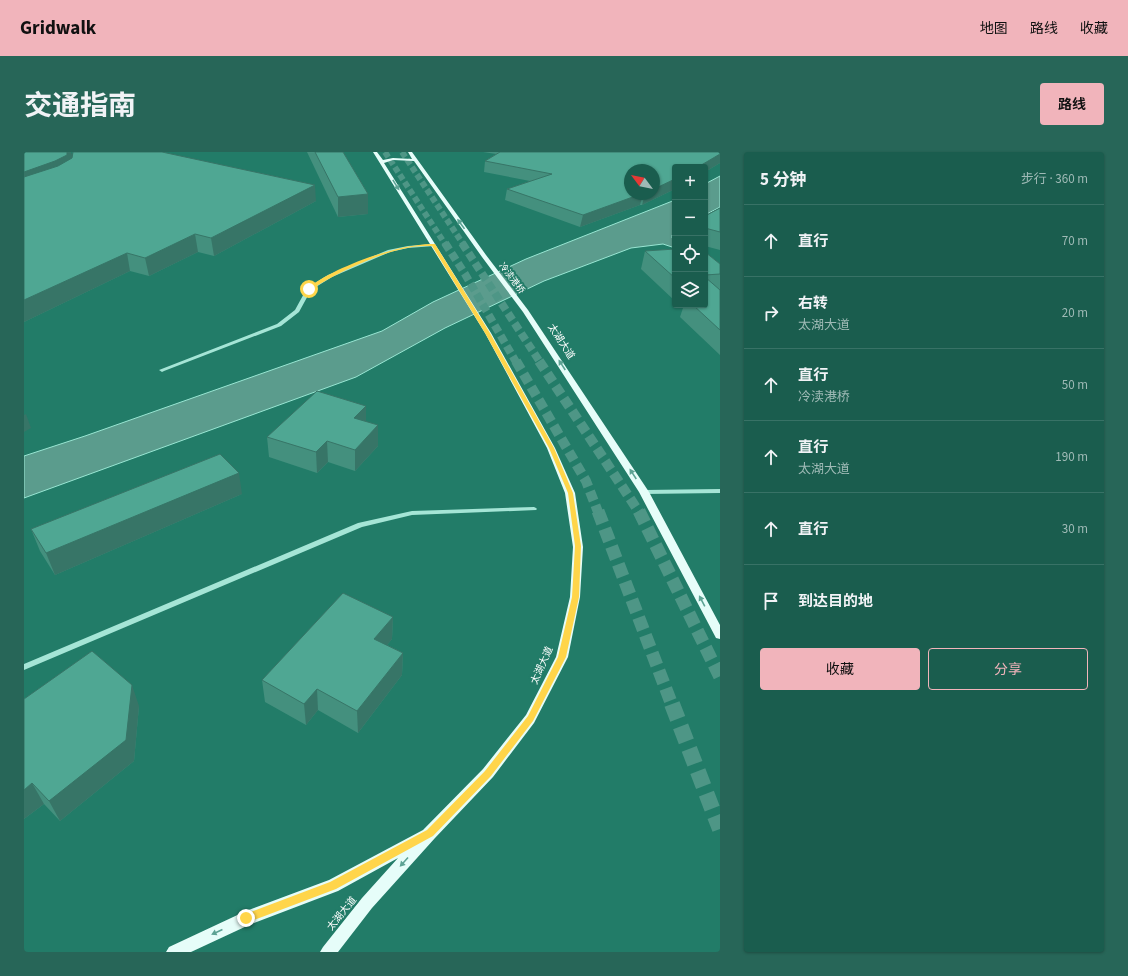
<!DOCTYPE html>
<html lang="zh">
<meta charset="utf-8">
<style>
body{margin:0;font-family:"Source Sans 3","Noto Sans SC",sans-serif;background:#276658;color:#f1f3f6}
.controls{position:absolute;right:12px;top:12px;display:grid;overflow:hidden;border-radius:4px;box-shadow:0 1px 3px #0004}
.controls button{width:36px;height:36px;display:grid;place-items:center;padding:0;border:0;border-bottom:1px solid #387266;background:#1a5d4e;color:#f1f3f6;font:20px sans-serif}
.compass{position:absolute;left:600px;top:12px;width:36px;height:36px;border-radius:50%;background:#1a5d4e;box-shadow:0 1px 3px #0004;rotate:302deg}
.stop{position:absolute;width:12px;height:12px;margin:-9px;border:3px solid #ffd54a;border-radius:50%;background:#fff}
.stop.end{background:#ffd54a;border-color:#fff;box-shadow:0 1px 4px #0008}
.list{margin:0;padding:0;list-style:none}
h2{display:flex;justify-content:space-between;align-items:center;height:52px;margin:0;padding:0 16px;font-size:17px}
h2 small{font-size:13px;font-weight:400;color:#9fbab6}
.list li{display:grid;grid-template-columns:26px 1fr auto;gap:12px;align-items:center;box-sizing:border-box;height:72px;padding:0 16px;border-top:1px solid #387266}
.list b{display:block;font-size:15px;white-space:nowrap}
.list p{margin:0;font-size:13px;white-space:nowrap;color:#9fbab6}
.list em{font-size:13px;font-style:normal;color:#9fbab6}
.actions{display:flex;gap:8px;padding:12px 16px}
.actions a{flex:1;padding:9px 0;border:1px solid #f1b4bb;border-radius:4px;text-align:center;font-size:14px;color:#f1b4bb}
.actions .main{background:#f1b4bb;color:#111}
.icon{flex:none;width:22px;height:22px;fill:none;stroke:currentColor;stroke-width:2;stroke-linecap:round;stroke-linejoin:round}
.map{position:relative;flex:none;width:696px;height:800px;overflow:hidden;border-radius:4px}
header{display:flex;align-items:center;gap:24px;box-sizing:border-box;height:56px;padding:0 20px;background:#f1b4bb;color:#111}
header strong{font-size:19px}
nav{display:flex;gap:22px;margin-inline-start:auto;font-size:14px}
.intro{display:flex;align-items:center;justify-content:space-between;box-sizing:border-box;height:96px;padding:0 24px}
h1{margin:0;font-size:28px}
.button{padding:10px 18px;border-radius:4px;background:#f1b4bb;color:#111;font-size:14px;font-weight:700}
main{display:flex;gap:24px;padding:0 24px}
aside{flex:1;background:#1a5d4e;border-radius:4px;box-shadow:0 1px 3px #0004}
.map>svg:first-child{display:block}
.water{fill:#5b9c8d;stroke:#99e6d3}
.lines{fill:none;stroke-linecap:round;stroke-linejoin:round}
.highway-tunnel-far4{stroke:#4e9686;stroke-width:6;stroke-dasharray:6 3;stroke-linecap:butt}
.highway-tunnel-far3{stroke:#4e9686;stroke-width:8;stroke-dasharray:8 4;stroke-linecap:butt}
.highway-tunnel-far2{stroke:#4e9686;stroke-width:10;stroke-dasharray:10 5;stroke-linecap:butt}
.highway-tunnel-far1{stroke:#4e9686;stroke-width:13;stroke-dasharray:13 6;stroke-linecap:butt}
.highway-tunnel{stroke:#4e9686;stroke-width:16;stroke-dasharray:16 8;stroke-linecap:butt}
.minor{fill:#a5e5d6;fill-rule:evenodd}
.major{fill:#e6fdf9;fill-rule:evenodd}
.wall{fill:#44907e;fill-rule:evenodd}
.shaded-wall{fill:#377567}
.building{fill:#4fa793;stroke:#377567}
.oneway{fill:#5da394}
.route{fill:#ffd54a}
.labels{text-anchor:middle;stroke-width:4;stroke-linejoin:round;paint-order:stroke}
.far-street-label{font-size:9px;fill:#fff;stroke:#227c68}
.street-label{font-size:10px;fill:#fff;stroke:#227c68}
</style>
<header>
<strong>Gridwalk</strong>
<nav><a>地图</a><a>路线</a><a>收藏</a></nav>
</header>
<div class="intro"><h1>交通指南</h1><a class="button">路线</a></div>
<main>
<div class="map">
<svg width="696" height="800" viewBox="0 0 696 800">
<rect width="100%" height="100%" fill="#227c68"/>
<!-- water -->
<g class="water">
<polygon points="696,24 696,55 681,63 681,32"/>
<polygon points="651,48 651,81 648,83 648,86 651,87 651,96 639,92 607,96 520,129 421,176 332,225 0,346 0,304 61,284 358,179 409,150 502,107"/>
</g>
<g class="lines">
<!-- highway-tunnel-far4 -->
<g class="highway-tunnel-far4">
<polyline points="361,0 421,92"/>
<polyline points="378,0 439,92"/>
</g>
<!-- highway-tunnel-far3 -->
<g class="highway-tunnel-far3">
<polyline points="421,91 441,122 492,210"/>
<polyline points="438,91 516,210"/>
</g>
<!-- highway-tunnel-far2 -->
<g class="highway-tunnel-far2">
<polyline points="492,209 562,329 574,360"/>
<polyline points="515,209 615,360"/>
</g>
<!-- highway-tunnel-far1 -->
<g class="highway-tunnel-far1">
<polyline points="574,359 648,553"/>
<polyline points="615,359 696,525"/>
</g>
<!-- highway-tunnel -->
<polyline class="highway-tunnel" points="648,552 696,677"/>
<!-- minor -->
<g class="minor">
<polygon points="409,92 411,93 410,94 384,96 366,100 308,125 287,138 275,160 257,174 140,219 138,220 135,218 253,172 271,158 283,136 304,123 364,98 384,94"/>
<polygon points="696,337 696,341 620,342 617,340 620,338"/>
<polygon points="510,355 512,356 513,357 512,358 388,363 338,375 0,518 0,512 334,371 388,359"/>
</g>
<!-- major -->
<polygon class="major" points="349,0 353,0 359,8 369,6 388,7 384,0 388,0 462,103 504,158 625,340 696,473 696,487 692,486 615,340 499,160 458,105 390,9 369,8 360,11 467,181 531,296 551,341 559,395 556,445 544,505 510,571 469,625 411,686 348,756 314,800 296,800 299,795 338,746 374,706 314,739 225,773 167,800 142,800 145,795 222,759 305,728 399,678 459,617 502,563 532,505 546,445 549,395 541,341 523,296 461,181"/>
</g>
<!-- wall -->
<g class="wall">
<polygon points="0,0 48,3 48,6 292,49 190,104 174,100 125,124 106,119 0,170"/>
<polygon points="283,0 319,0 344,42 344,62 314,65"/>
<path d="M 459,0 L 696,0 L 696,11 L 681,20 L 681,15 L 651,15 L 651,37 L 618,53 L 616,53 L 556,75 L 481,48 L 483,37 L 506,29 L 460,20 L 461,9 L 472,2 ZM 606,18 L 630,42 L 606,42 Z"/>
<polygon points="696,56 696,98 681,94 681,64"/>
<polygon points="651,97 651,149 617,117 621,99"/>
<polygon points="681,100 696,112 696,203 656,165 659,156 656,153 681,153"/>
<polygon points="342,270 354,273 354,294 331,319 304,310 293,321 245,305 243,285"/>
<polygon points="218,342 31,423 16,399 7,377"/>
<polygon points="369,465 368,487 363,493 379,501 378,523 334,581 294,558 282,573 241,550 238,528"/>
<polygon points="0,547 115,554 110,609 36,669 20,652 0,667"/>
</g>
<!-- shaded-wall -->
<g class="shaded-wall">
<polygon points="43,0 47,0 48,3 47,18 0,37 0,20"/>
<polygon points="696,2 696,11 681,20 681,15 674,15"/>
<polygon points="651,27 651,37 618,53 621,42 630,42 630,37"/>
<polygon points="291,33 292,49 190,104 187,86"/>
<polygon points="344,42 344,62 314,65 314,45"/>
<polygon points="617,42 619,42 616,53 556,75 559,63"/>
<polygon points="171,82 174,100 125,124 121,106"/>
<polygon points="103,101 106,119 0,170 0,148"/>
<polygon points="342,254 342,274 330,266"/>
<polygon points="2,262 7,276 0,280 0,263"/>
<polygon points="354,273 354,294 331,319 331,298"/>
<polygon points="303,289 304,310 293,321 292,300"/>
<polygon points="215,321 218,342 31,423 22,401"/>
<polygon points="369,465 368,487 350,509 350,487"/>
<polygon points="379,501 378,523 334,581 333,559"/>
<polygon points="108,533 115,554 110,609 36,669 25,649"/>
<polygon points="293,537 294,558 282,573 280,552"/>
<polygon points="8,631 20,652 0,667 0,638"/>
</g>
<!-- building -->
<g class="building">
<polygon points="0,0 43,0 43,3 31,9 0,20"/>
<polygon points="49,0 138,0 291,33 187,86 171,82 121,106 103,101 0,148 0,25 34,14 48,6"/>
<polygon points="291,0 319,0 344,42 314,45"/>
<polygon points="476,0 696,0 696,2 674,15 651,15 651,27 630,37 630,18 606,18 606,42 617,42 559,63 483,37 528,22 461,9"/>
<polygon points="696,56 696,80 681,76 681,64"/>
<polygon points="651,97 651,126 621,99"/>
<polygon points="681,100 696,112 696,122 681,123"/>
<polygon points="681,125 696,138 696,178 669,153 681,153"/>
<polygon points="293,239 342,254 330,266 354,273 331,298 303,289 292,300 243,285"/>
<polygon points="196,302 215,321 22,401 7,377"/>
<polygon points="319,441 369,465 350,487 379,501 333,559 293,537 280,552 238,528"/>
<polygon points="68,499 108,533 102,588 25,649 8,631 0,638 0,547"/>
</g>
<!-- one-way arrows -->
<defs><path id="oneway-solid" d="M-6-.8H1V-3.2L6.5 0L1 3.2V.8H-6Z"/></defs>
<g class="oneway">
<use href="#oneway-solid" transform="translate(372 33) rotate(58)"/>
<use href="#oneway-solid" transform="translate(437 72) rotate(-126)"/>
<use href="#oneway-solid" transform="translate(538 213) rotate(-123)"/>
<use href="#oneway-solid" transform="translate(609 322) rotate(-123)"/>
<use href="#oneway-solid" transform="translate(678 449) rotate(-118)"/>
<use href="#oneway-solid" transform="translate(380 710) rotate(132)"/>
<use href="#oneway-solid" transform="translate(193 780) rotate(155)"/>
</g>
<!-- route -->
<path class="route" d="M 411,92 L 466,181 L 530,296 L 549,341 L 557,394 L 555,445 L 542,505 L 509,569 L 467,624 L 409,684 L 312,737 L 222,771 L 219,770 L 217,766 L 219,763 L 306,730 L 403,678 L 461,619 L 504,564 L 534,505 L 548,445 L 551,394 L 544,341 L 525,296 L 461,181 L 408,94 C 400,94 391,94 383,96 C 352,102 313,121 286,138 L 283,137 C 307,116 378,90 411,92 Z"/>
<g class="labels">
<!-- far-street labels -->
<g class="far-street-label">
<text transform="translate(488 126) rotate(53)" y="3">冷渎港桥</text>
</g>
<!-- street labels -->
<g class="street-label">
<text transform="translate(538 189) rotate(57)" y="4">太湖大道</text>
<text transform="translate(517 513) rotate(-66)" y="4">太湖大道</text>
<text transform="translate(317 761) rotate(-51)" y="4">太湖大道</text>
</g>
</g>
</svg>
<div class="controls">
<button>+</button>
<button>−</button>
<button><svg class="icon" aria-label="locate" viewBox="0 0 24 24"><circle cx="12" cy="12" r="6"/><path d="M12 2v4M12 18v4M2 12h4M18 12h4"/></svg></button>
<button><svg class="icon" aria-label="layers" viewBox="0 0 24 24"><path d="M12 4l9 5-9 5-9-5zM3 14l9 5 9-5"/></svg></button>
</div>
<svg class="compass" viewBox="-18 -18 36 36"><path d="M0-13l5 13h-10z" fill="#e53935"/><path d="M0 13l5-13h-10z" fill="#9fbab6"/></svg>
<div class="stop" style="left:285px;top:137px"></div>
<div class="stop end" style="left:222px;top:766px"></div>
</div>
<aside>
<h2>5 分钟<small>步行 · 360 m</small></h2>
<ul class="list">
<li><svg class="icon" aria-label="ahead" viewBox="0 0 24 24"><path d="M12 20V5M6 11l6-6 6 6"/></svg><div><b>直行</b></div><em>70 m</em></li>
<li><svg class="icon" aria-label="right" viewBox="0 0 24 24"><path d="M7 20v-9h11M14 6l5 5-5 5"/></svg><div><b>右转</b><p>太湖大道</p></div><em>20 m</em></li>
<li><svg class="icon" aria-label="ahead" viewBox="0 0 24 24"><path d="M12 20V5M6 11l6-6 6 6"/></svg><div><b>直行</b><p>冷渎港桥</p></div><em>50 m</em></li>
<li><svg class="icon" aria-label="ahead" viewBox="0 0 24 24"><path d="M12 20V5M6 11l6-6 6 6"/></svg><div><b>直行</b><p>太湖大道</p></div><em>190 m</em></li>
<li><svg class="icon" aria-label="ahead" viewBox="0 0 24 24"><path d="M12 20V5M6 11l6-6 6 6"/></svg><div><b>直行</b></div><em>30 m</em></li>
<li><svg class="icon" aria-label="arrive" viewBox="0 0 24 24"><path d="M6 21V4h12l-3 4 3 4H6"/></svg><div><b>到达目的地</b></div></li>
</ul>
<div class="actions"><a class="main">收藏</a><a>分享</a></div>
</aside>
</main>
